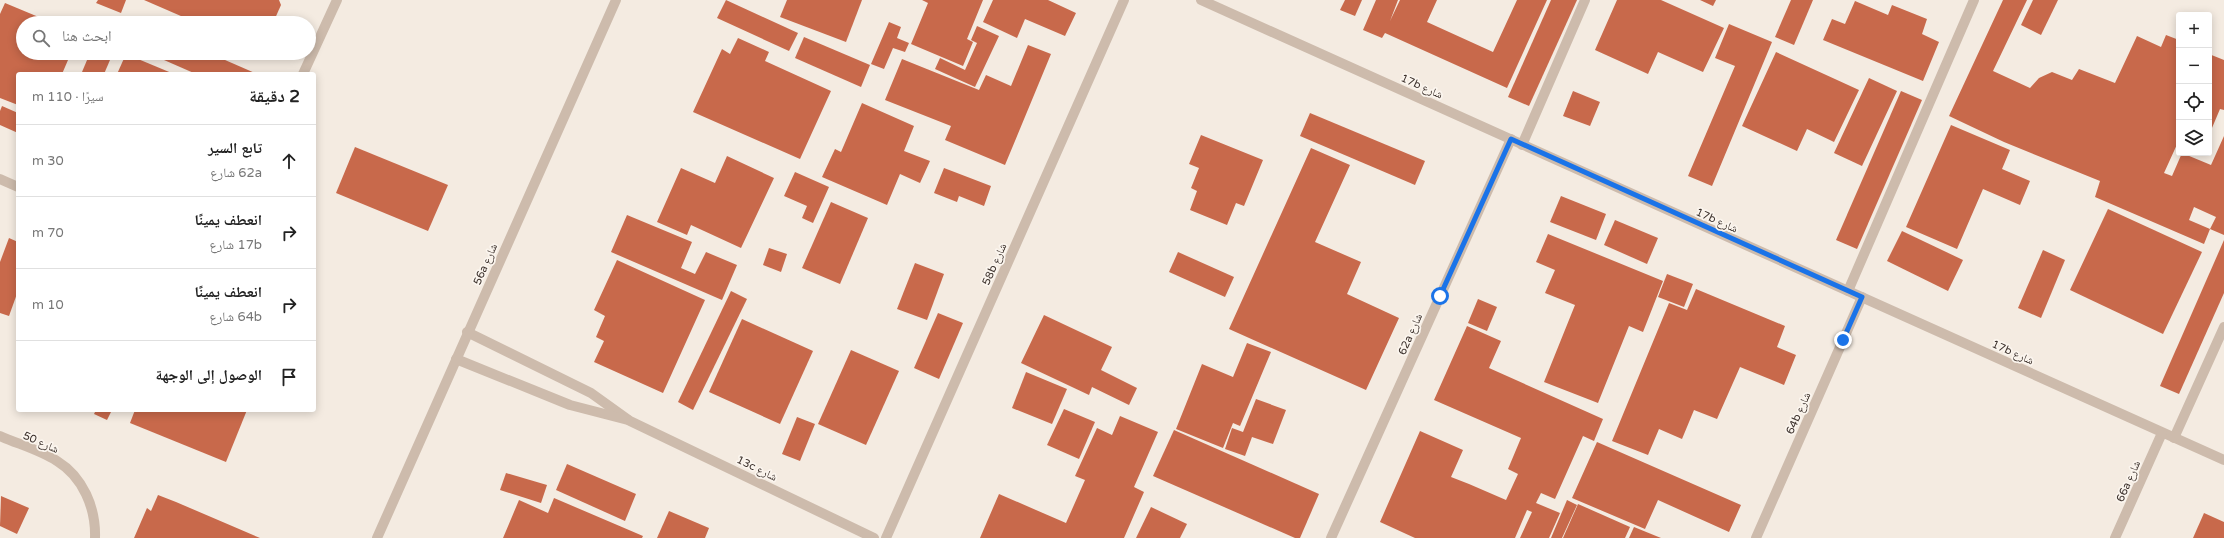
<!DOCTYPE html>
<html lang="ar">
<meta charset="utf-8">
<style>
body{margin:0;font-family:"Varela Round","Noto Naskh Arabic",sans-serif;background:#f6f6f6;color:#222;direction:rtl}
.controls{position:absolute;right:12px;top:12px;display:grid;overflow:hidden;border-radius:4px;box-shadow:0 2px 10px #0003}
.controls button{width:36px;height:36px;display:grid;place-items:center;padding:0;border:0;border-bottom:1px solid #e0e0e0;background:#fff;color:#222;font:20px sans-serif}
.stop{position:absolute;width:12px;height:12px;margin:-9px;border:3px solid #1a73e8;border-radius:50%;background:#fff}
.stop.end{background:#1a73e8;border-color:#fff;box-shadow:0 1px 4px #0008}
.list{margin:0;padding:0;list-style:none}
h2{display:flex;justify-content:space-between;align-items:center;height:52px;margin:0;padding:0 16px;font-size:17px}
h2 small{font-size:13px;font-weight:400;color:#767676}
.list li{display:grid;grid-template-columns:26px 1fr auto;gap:12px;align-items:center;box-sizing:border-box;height:72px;padding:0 16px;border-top:1px solid #e0e0e0}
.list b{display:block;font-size:15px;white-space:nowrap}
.list p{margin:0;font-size:13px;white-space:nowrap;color:#767676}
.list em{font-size:13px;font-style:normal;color:#767676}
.icon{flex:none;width:22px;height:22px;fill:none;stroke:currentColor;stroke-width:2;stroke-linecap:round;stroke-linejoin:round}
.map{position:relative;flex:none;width:2224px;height:538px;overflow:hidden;direction:ltr}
.search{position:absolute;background:#fff;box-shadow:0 2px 10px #0003;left:16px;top:16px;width:300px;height:44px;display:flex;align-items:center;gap:10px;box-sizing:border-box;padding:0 14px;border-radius:22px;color:#767676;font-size:15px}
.panel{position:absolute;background:#fff;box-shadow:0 2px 10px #0003;left:16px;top:72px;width:300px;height:340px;border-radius:4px;direction:rtl}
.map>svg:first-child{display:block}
.building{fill:#c8694b}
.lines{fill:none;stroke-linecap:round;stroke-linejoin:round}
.lane{stroke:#cdbbac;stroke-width:10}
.street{stroke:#cdbbac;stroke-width:10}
.route{stroke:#1a73e8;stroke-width:5}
.labels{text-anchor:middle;stroke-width:3.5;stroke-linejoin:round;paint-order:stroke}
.street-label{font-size:11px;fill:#3b302b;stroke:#fbf5ee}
</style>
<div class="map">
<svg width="2224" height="538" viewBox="0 0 2224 538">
<rect width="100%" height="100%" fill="#f4ebe1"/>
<!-- building -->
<g class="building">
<polygon points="98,0 126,0 121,13 96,3"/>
<polygon points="144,0 279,0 281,5 273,23 197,23"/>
<polygon points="726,0 798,33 789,51 717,18"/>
<polygon points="787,0 862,0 846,42 780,17"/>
<polygon points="922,0 983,0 967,39 973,42 963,66 911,44 928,3"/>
<polygon points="993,0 1048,0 1076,13 1065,36 1025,19 1017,38 983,22"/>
<polygon points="1345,0 1362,0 1355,16 1340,10"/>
<polygon points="1376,0 1398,0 1390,21 1400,0 1437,0 1427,22 1493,52 1517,0 1547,0 1507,88 1385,33 1382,38 1363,30"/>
<polygon points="1551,0 1577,0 1529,106 1508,97"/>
<polygon points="1617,0 1661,0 1724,28 1703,72 1658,52 1648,74 1595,50"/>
<polygon points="1700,0 1716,0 1713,6"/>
<polygon points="1791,0 1813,0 1794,45 1775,37"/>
<polygon points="2003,0 2027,0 1993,71 2030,88 2039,78 2052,72 2072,80 2079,69 2115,83 2137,36 2161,47 2166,35 2179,40 2179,140 2164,173 2172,176 2182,153 2211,165 2224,136 2224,235 2210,229 2216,217 2194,207 2189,220 2210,229 2204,244 2095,197 2100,181 2004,142 1949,116"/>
<polygon points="2033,0 2058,0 2041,35 2021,25"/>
<polygon points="1855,1 1888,15 1892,5 1927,19 1922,34 1939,42 1923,81 1823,40 1832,19 1845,24"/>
<polygon points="5,3 53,23 23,23 23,53 71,53 62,74 18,74 18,105 0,98 0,14"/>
<polygon points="126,17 140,23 123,23"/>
<polygon points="889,22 901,27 897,38 909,43 905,52 893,48 884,69 871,64"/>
<polygon points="1729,24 1772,42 1712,186 1688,176 1735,66 1715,58"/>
<polygon points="977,26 999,36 975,87 935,69 940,58 965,70 977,43 971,40"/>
<polygon points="804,37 870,65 861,87 795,58"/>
<polygon points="738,38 769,52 765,61 831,91 800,159 693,112 722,49 730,54"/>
<polygon points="1028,45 1051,54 1005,165 945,140 951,126 885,100 902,59 979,90 986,75 1011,86"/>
<polygon points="1776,52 1859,90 1834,142 1807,129 1797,151 1742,126"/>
<polygon points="90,53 113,53 104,74 82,72"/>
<polygon points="148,53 209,53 257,74 196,74"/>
<polygon points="126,54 174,74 117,74"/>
<polygon points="2209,54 2224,60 2224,110 2220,109 2209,135"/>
<polygon points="1869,78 1897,91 1862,166 1834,153"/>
<polygon points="1573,91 1600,102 1590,126 1563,116"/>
<polygon points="1901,91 1922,100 1857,249 1836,240"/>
<polygon points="862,103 914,126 904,151 930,161 920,183 900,174 887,205 822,177 835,149 841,152"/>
<polygon points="2,106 18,113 18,133 0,125 0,111"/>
<polygon points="1310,113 1425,161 1415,185 1300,136"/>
<polygon points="1951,125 2010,150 2002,169 2030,181 2020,205 1983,189 1957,249 1906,227"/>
<polygon points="1201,135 1263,160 1244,206 1236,203 1227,225 1190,210 1197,191 1191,188 1199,168 1189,164"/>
<polygon points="355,147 448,185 428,231 336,193"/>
<polygon points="1311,148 1350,165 1315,242 1361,262 1347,294 1399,318 1366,390 1229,329"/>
<polygon points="727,156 774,178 741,248 691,225 687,235 657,222 681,168 715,183"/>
<polygon points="944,168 991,186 984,206 959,196 957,202 934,193"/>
<polygon points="795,172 829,187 813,223 802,218 807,206 784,196"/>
<polygon points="1561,196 1606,214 1596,240 1550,222"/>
<polygon points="831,202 868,218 840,284 802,268"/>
<polygon points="2108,209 2202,252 2163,334 2070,290"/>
<polygon points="627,215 692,242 681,268 695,274 706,252 737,265 722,300 611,252"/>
<polygon points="1615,220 1658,238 1647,264 1604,245"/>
<polygon points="1902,231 1963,260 1948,291 1887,261"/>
<polygon points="1548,234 1663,281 1643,332 1629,326 1598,403 1544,382 1575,305 1545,293 1555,270 1536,262"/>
<polygon points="9,238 18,242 18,291 9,316 0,313 0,262"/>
<polygon points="2224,240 2224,293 2179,394 2160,386"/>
<polygon points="769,248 787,254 781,272 763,265"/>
<polygon points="2043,250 2065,260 2041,318 2018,308"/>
<polygon points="1178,252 1234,277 1225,297 1169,272"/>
<polygon points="617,260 705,300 663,393 594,362 604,341 596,337 605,316 594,310"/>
<polygon points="915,263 944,274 927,320 897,309"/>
<polygon points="1667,274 1693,284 1684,307 1658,297"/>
<polygon points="1696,289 1785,326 1777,347 1796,355 1784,385 1740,367 1717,419 1694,410 1682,439 1659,429 1648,455 1612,441 1669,303 1687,310"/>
<polygon points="731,291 747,299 693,410 678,402"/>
<polygon points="1478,299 1497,307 1487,331 1468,323"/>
<polygon points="938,313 963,323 939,379 914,368"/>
<polygon points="1044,315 1112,347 1101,370 1137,388 1129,405 1092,387 1089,395 1021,363"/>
<polygon points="742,319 813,351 780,424 709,392"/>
<polygon points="1467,326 1501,341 1489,368 1603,419 1594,441 1583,436 1555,499 1541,493 1536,503 1560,513 1549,538 1520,538 1532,512 1527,510 1515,538 1415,538 1380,522 1420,431 1463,450 1451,477 1469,484 1506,500 1518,474 1508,469 1521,438 1434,400"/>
<polygon points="1247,343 1271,352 1240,426 1233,423 1223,448 1176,429 1202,364 1233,377"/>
<polygon points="851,350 899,371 866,445 818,424"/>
<polygon points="1026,372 1067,389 1052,424 1012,408"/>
<polygon points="1256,399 1286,410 1273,444 1252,437 1245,456 1225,449 1232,428 1243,432"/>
<polygon points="1064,409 1095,422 1079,459 1047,445"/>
<polygon points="96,410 112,410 107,420 94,414"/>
<polygon points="135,410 247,410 226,462 130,423"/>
<polygon points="1120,416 1158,432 1134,487 1144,492 1124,538 980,538 999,494 1066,523 1085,480 1075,476 1097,428 1112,435"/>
<polygon points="797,417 815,424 800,461 782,454"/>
<polygon points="1174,430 1319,494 1300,538 1295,538 1153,476"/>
<polygon points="1597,442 1741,505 1729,532 1658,500 1645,529 1572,498"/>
<polygon points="567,464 636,494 625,521 556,490"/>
<polygon points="506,473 547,485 541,503 500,490"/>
<polygon points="158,495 176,502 260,538 134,538 147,508 151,511"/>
<polygon points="1,496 29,508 17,534 0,526"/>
<polygon points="554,498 643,536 642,538 503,538 519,500 548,513"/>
<polygon points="1567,500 1577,505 1562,538 1551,538"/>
<polygon points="1578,504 1630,527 1625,538 1563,538"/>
<polygon points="1151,507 1187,524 1180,538 1136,538"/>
<polygon points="669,511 709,528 705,538 657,538"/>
<polygon points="2204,513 2224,522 2224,538 2193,538"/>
<polygon points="1634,527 1661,538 1629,538"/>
</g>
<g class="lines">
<!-- lane -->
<g class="lane">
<polyline points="1522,145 1585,0"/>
<polyline points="1848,291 1974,0"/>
<polyline points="2174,438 2224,327"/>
</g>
<!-- street -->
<g class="street">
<polyline points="1201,0 2224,460"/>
<polyline points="303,74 337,0"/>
<polyline points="0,179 18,187"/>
<polyline points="467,332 591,393 630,421 874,538"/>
<polyline points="456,359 570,405 628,420"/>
<path d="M 0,436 C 18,444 40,450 57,461 C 83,477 96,508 95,538"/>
<polyline points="377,538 616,0"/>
<polyline points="886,538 1124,0"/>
<polyline points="1331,538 1511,139"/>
<polyline points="1756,538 1862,297"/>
<polyline points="2115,538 2162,433"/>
</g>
</g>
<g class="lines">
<!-- route -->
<polyline class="route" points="1440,296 1511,139 1862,297 1843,340"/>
</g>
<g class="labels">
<!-- street labels -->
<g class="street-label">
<text transform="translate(1422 86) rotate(24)" y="4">17b شارع</text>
<text transform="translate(1717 220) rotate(24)" y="4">17b شارع</text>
<text transform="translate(485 264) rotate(-66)" y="4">56a شارع</text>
<text transform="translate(994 264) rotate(-66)" y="4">58b شارع</text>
<text transform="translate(1410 334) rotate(-66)" y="4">62a شارع</text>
<text transform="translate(2013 352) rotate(24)" y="4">17b شارع</text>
<text transform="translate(1798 413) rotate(-66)" y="4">64b شارع</text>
<text transform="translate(41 442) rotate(24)" y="4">شارع 50</text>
<text transform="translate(757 468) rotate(26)" y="4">13c شارع</text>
<text transform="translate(2128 481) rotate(-66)" y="4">66a شارع</text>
</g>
</g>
</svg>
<div class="controls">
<button>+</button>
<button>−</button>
<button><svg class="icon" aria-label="locate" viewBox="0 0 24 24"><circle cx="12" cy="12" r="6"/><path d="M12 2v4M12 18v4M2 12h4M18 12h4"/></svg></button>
<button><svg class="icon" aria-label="layers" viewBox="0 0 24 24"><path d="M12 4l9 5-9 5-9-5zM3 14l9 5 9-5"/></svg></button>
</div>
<div class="stop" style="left:1440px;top:296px"></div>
<div class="stop end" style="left:1843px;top:340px"></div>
<div class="search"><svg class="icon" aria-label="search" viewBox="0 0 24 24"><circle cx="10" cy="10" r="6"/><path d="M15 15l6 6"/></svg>ابحث هنا</div>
<section class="panel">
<h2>2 دقيقة<small>سيرًا · 110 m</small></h2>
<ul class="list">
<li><svg class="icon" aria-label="ahead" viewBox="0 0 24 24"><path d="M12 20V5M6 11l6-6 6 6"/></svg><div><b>تابع السير</b><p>62a شارع</p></div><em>30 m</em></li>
<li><svg class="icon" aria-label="right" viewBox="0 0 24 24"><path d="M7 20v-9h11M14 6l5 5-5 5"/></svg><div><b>انعطف يمينًا</b><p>17b شارع</p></div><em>70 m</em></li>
<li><svg class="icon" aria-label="right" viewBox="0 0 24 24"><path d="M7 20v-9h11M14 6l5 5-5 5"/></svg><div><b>انعطف يمينًا</b><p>64b شارع</p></div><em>10 m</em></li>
<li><svg class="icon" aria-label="arrive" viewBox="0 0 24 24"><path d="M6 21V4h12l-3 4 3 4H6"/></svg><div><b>الوصول إلى الوجهة</b></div></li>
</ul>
</section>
</div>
